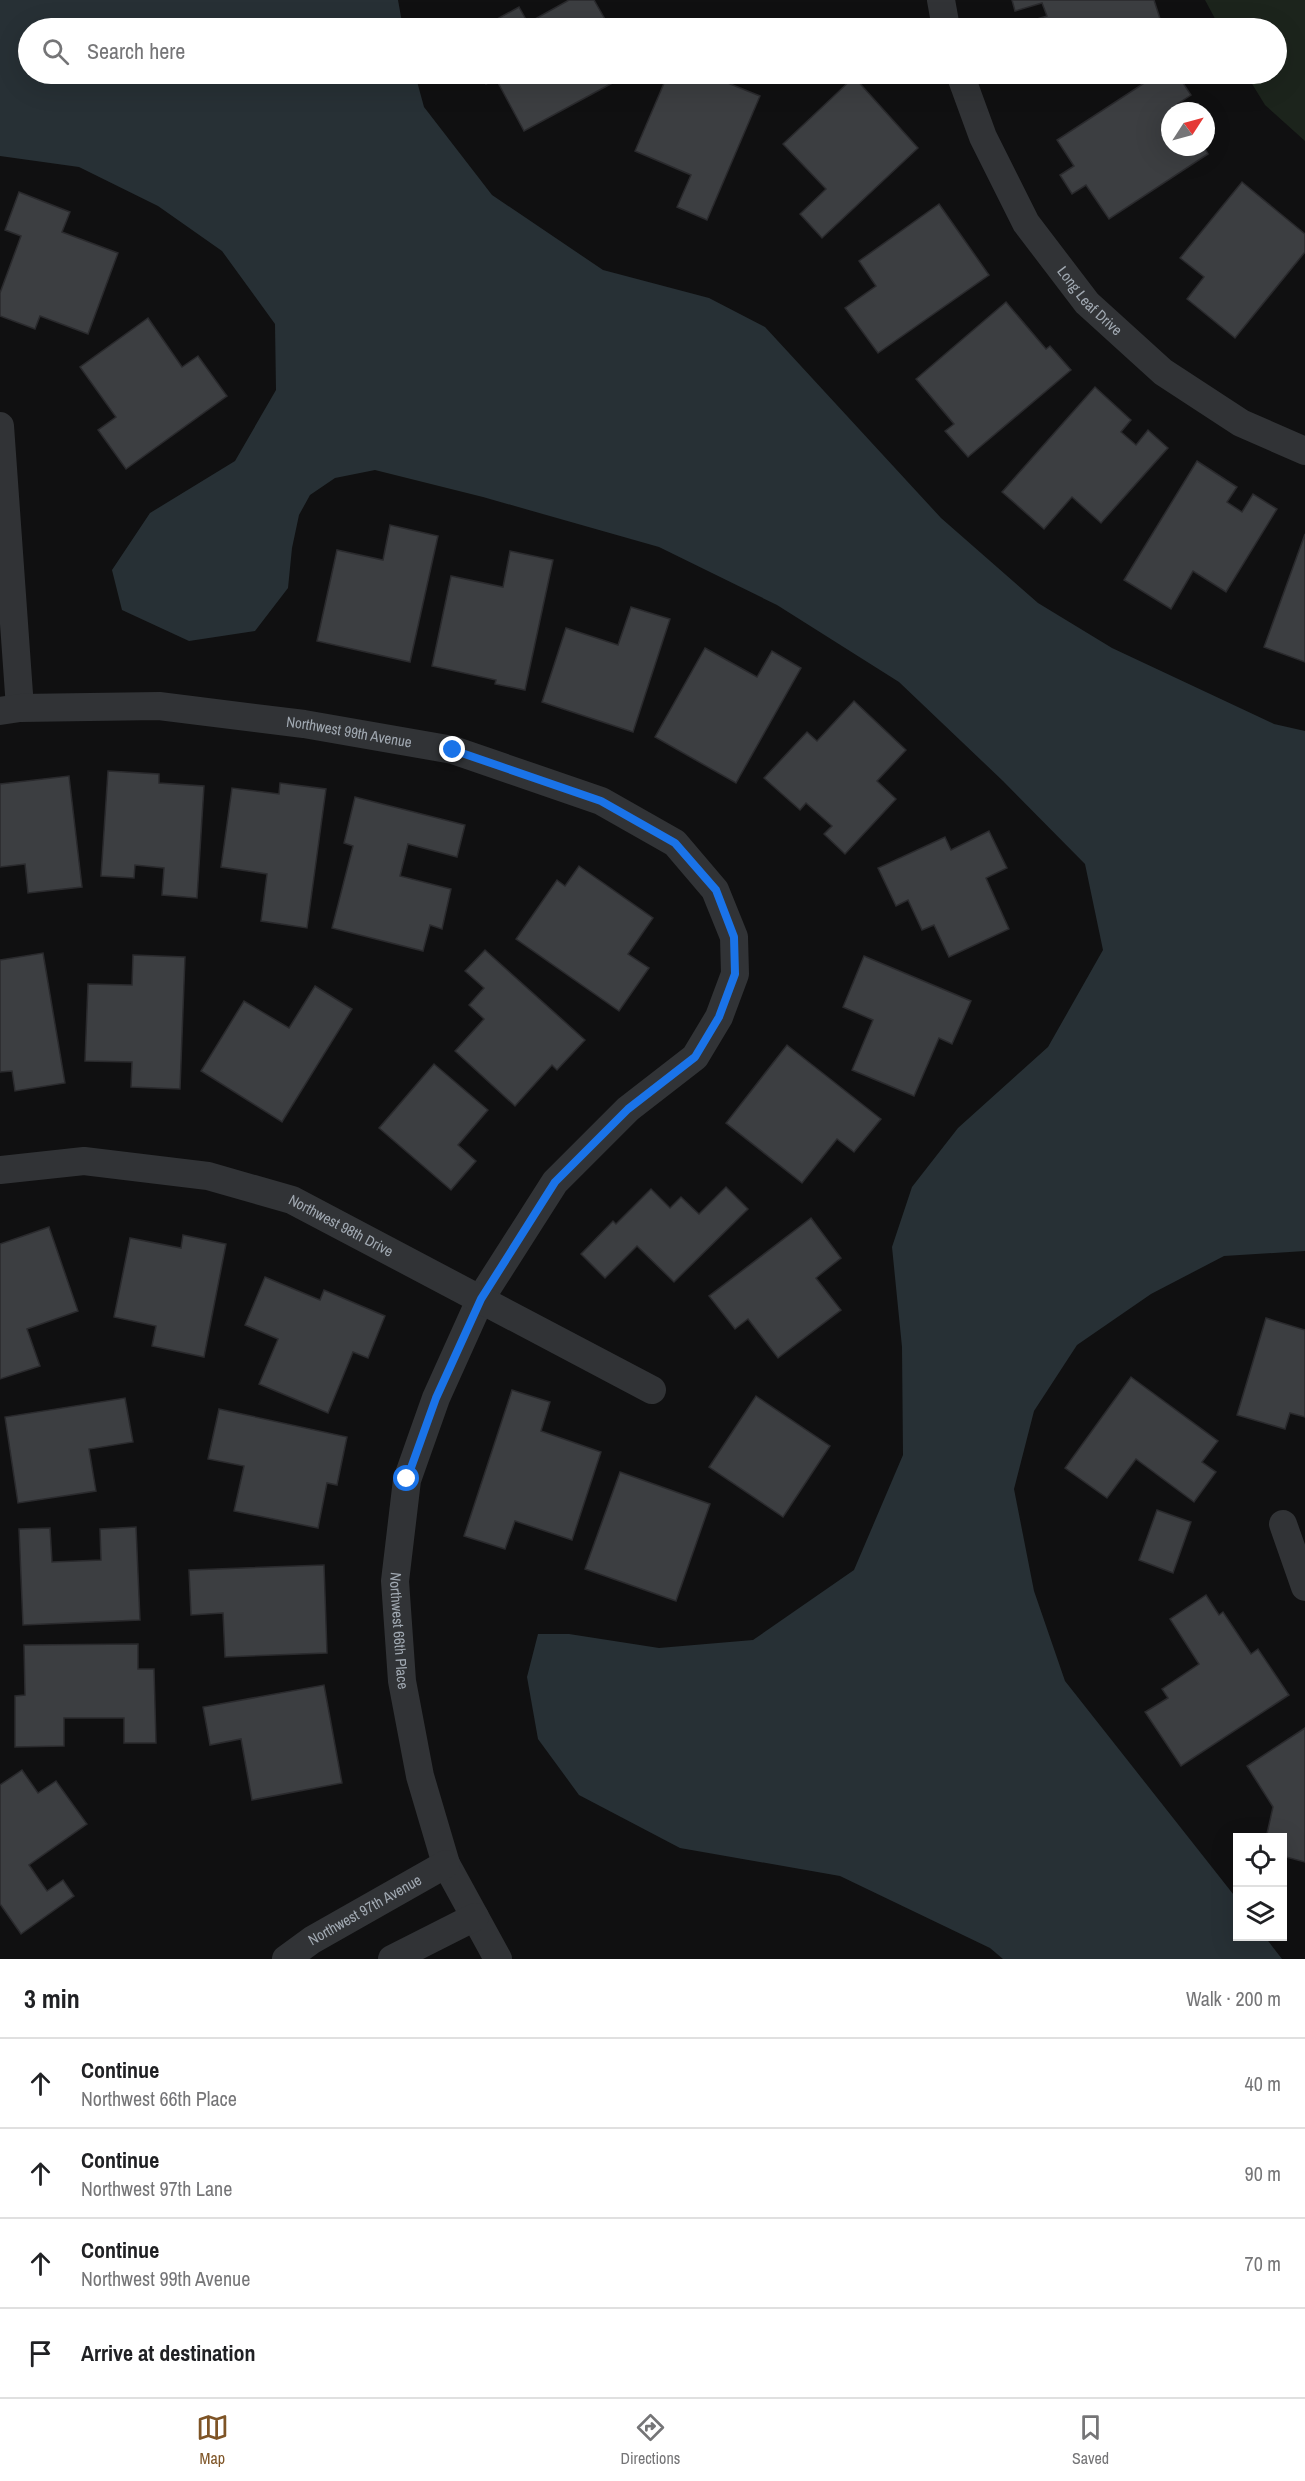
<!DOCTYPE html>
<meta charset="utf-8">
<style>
body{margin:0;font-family:"Archivo Narrow",sans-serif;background:#f6f6f6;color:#202124}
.controls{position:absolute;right:18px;bottom:18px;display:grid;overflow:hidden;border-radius:0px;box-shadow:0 6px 24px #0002}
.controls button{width:54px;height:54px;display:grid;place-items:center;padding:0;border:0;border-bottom:2px solid #e0e0e0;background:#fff;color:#202124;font:30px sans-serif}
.compass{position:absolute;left:1161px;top:102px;width:54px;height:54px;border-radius:50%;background:#fff;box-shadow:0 6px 24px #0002;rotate:54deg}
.stop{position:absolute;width:18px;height:18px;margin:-14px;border:4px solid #1a73e8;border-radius:50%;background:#fff}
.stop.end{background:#1a73e8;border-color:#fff;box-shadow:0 2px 6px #0008}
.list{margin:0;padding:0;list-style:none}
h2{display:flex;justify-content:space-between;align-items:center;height:78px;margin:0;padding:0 24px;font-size:26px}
h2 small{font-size:20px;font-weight:400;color:#757577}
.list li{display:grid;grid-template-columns:39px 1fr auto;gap:18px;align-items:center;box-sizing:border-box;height:90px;padding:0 24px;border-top:2px solid #e0e0e0}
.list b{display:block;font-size:22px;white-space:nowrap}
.list p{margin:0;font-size:20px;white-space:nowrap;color:#757577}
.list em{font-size:20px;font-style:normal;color:#757577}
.icon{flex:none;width:33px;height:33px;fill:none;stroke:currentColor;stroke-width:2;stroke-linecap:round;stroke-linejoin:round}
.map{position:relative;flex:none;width:1305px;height:1959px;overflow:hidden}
.search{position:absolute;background:#fff;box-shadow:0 6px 24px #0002;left:18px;right:18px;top:18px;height:66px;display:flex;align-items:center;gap:15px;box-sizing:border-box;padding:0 21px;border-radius:33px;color:#757577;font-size:22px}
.sheet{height:438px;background:#fff}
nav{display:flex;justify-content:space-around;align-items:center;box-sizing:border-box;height:84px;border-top:2px solid #e0e0e0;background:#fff;font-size:16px;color:#757577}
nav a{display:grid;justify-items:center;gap:3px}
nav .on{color:#7e5426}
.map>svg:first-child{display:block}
.green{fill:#1c241c}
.water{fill:#273035}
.building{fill:#3c3e41;stroke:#2a2a2d;stroke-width:1.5}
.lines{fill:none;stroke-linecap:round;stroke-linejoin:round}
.street{stroke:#313336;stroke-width:28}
.route{stroke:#1a73e8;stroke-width:8}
.labels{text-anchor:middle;stroke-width:4.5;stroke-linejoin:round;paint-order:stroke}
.street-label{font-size:15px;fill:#a1a9b2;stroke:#0b0b0c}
</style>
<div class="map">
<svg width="1305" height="1959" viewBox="0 0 1305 1959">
<rect width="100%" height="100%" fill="#101011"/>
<!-- green -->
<polygon class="green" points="1205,0 1305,0 1305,141 1265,105 1246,74 1276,74 1276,28 1220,28"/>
<!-- water -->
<polygon class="water" points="0,0 398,0 403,28 28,28 28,74 415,74 424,107 492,195 603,270 709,298 765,327 941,518 1038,603 1112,648 1274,724 1305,731 1305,1251 1224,1256 1151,1294 1077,1345 1034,1411 1014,1489 1034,1591 1065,1681 1237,1899 1238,1936 1265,1937 1282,1959 1003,1959 990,1948 840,1876 680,1848 579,1795 538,1739 527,1677 538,1634 569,1634 659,1648 753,1640 854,1570 903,1455 902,1347 892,1247 912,1187 958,1128 1048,1047 1103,950 1085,864 1003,781 899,682 777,605 659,547 483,497 375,470 335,478 310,495 299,515 292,548 288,588 255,631 189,641 122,610 112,570 150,513 235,461 276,390 275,324 222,251 158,206 79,167 0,156"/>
<!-- building -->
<g class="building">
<polygon points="569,0 594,0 610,28 481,28 519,7 528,23"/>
<polygon points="1012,0 1154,0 1162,25 1152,28 1018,28 1017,25 1047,16 1042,3 1015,11"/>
<polygon points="481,74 629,74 524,131 496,79 486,84"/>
<polygon points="668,74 693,74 706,79 708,75 760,96 707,220 677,207 691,175 635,151"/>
<polygon points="1158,74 1177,74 1191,95 1176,105 1180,111 1170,111 1170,147 1204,147 1208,154 1109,219 1086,185 1072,194 1060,175 1074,166 1057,140"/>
<polygon points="854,77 918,148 822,238 800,214 826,189 783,144"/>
<polygon points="1242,182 1305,234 1305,252 1235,338 1187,299 1204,277 1180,258"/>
<polygon points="19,192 70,212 62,232 118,253 88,334 40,316 35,329 0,316 0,293 21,236 5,230"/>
<polygon points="939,204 989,275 878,353 845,308 876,286 859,261"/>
<polygon points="1006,302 1046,349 1050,346 1071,370 968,457 945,431 954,424 916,379"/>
<polygon points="148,318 182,367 198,356 227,396 126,469 98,430 116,417 80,367"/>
<polygon points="1095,387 1131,420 1121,432 1136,445 1148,430 1168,448 1101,523 1072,497 1044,529 1002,492"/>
<polygon points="1197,461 1237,487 1227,502 1242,512 1253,494 1277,509 1226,592 1193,571 1171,609 1124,580"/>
<polygon points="390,525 438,536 410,662 317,641 337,550 383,560"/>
<polygon points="1305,534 1305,662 1264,647"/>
<polygon points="510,551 553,560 525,690 495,684 496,680 432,666 451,576 503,587"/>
<polygon points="631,607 670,619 633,732 542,702 566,628 618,645"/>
<polygon points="705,648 757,677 772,651 801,668 736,783 655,737"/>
<polygon points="854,701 906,750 877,781 896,799 845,854 824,834 832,826 806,803 800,810 764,778 807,732 817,741"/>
<polygon points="108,771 159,774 159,783 204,786 197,898 162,895 164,868 135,865 134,878 101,876"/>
<polygon points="69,776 82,887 28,893 25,864 0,867 0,784"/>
<polygon points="280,783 326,789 307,928 261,921 267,874 221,867 232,788 279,794"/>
<polygon points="355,797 465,825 457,857 408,844 400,876 451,889 442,929 430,925 423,951 332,928 353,846 344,843"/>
<polygon points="989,831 1007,868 986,878 1009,929 949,957 934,925 922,930 908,900 896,906 878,868 945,837 951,850"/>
<polygon points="579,866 653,918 628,954 649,968 619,1011 516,939 557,880 565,886"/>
<polygon points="485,950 585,1040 557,1070 552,1065 515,1106 455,1051 484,1019 469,1005 484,988 465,971"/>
<polygon points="43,953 65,1083 15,1091 12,1071 0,1072 0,960"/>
<polygon points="133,955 185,957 180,1089 131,1087 132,1062 85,1061 88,984 132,985"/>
<polygon points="864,956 971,1001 952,1044 939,1038 914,1096 852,1070 873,1020 843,1007"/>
<polygon points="315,986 352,1009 282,1122 201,1071 244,1001 289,1028"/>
<polygon points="787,1045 881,1119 854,1152 837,1139 802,1183 726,1123"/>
<polygon points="434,1064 488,1110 458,1145 476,1161 451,1190 379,1128"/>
<polygon points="726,1187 748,1209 674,1282 637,1246 605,1278 581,1254 613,1221 616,1224 651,1189 670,1208 681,1197 699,1214"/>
<polygon points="811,1218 841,1258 816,1278 841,1310 778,1358 748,1319 735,1329 709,1296"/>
<polygon points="49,1227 78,1311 27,1329 40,1366 0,1379 0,1244"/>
<polygon points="183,1235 226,1244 204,1357 152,1346 156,1326 114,1317 130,1238 181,1248"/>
<polygon points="265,1277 320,1300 324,1290 385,1316 368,1358 353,1352 328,1413 259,1384 278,1339 245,1325"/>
<polygon points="1266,1318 1305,1330 1305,1417 1290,1413 1285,1429 1237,1415"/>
<polygon points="1131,1377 1218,1441 1202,1462 1216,1472 1194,1502 1136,1459 1107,1498 1065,1468"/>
<polygon points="512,1390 550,1402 541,1431 601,1452 572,1540 515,1521 505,1549 464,1536"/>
<polygon points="756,1396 830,1446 783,1517 709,1467"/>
<polygon points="125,1398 133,1442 89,1449 96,1491 18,1503 5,1417"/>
<polygon points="219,1409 347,1437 337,1485 327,1483 318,1528 234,1511 244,1466 208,1459"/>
<polygon points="620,1472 710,1504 676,1601 585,1569"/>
<polygon points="1157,1510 1191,1522 1173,1573 1139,1560"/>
<polygon points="136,1527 140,1620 23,1625 19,1529 50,1528 52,1562 101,1560 100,1529"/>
<polygon points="324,1565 327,1653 225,1657 223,1613 191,1615 189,1570"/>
<polygon points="1206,1595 1219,1615 1223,1612 1251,1654 1258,1649 1289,1695 1181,1766 1145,1712 1168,1698 1162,1689 1199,1664 1170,1619"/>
<polygon points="138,1644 138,1669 154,1669 156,1743 124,1743 124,1718 64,1718 64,1746 15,1747 15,1696 25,1695 24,1645"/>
<polygon points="324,1685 342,1783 252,1800 241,1739 210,1745 203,1707"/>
<polygon points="1305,1728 1305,1862 1282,1856 1282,1838 1266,1838 1273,1807 1247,1766"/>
<polygon points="22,1770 38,1793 56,1781 87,1824 29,1865 47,1891 63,1880 74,1896 21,1934 0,1904 0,1785"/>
</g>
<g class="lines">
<!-- street -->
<g class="street">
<polyline points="941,0 946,28"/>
<path id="s1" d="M 960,74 L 983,137 L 1026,223 L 1087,303 L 1163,372 L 1241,423 L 1305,451"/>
<polyline points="0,426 20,708"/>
<path id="s2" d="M 0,711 L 20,708 L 159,706 L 304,724 L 453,750 L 601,801 L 675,843 L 715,890 L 734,937 L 735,974 L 719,1017 L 695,1057 L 628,1109 L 555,1182 L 481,1298 L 436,1398 L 407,1480 L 395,1581 L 402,1681 L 420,1776 L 446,1864 L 498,1959"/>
<path id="s3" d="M 0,1170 L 84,1161 L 208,1176 L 292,1200 L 652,1390"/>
<polyline points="1283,1524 1305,1587"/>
<path id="s4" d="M 286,1959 L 312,1940 L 446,1864"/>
<polyline points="392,1959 475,1917"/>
</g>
</g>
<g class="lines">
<!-- route -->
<polyline class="route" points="407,1479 436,1398 481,1299 555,1182 628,1109 695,1057 719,1017 735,974 734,937 716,890 675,843 601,801 453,750"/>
</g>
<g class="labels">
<!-- street labels -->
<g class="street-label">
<text dy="5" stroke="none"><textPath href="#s1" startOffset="264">Long Leaf Drive</textPath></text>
<text dy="5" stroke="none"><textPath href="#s2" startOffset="351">Northwest 99th Avenue</textPath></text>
<text dy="5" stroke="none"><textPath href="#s3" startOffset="352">Northwest 98th Drive</textPath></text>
<text dy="5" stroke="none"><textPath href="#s2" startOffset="1614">Northwest 66th Place</textPath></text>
<text dy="5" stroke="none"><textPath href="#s4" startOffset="93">Northwest 97th Avenue</textPath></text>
</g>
</g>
</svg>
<div class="controls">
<button><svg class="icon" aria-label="locate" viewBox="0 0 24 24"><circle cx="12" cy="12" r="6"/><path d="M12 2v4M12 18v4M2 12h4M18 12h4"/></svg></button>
<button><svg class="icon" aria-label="layers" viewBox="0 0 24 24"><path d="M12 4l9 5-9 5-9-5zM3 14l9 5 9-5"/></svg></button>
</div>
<svg class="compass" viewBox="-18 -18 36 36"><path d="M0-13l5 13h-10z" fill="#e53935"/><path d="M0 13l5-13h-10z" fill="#757577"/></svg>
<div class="stop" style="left:407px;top:1479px"></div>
<div class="stop end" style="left:453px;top:750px"></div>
<div class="search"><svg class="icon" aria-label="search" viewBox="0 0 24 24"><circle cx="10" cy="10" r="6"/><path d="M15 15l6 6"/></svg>Search here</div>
</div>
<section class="sheet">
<h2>3 min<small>Walk · 200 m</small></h2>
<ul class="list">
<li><svg class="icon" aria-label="ahead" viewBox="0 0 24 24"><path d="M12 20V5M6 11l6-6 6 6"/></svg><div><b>Continue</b><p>Northwest 66th Place</p></div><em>40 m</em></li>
<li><svg class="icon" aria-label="ahead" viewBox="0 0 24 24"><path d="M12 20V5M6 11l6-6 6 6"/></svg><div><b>Continue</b><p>Northwest 97th Lane</p></div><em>90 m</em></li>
<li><svg class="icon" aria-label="ahead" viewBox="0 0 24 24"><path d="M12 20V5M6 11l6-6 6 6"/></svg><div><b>Continue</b><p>Northwest 99th Avenue</p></div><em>70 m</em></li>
<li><svg class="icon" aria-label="arrive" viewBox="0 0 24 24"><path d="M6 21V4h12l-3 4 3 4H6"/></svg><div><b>Arrive at destination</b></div></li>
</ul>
</section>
<nav>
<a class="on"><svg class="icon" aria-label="map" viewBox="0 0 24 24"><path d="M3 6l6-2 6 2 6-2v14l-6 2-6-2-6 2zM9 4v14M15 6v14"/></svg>Map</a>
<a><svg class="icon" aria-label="directions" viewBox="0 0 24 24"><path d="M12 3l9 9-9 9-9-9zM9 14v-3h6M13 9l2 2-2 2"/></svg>Directions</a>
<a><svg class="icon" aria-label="saved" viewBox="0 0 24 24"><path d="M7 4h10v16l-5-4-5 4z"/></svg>Saved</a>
</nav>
